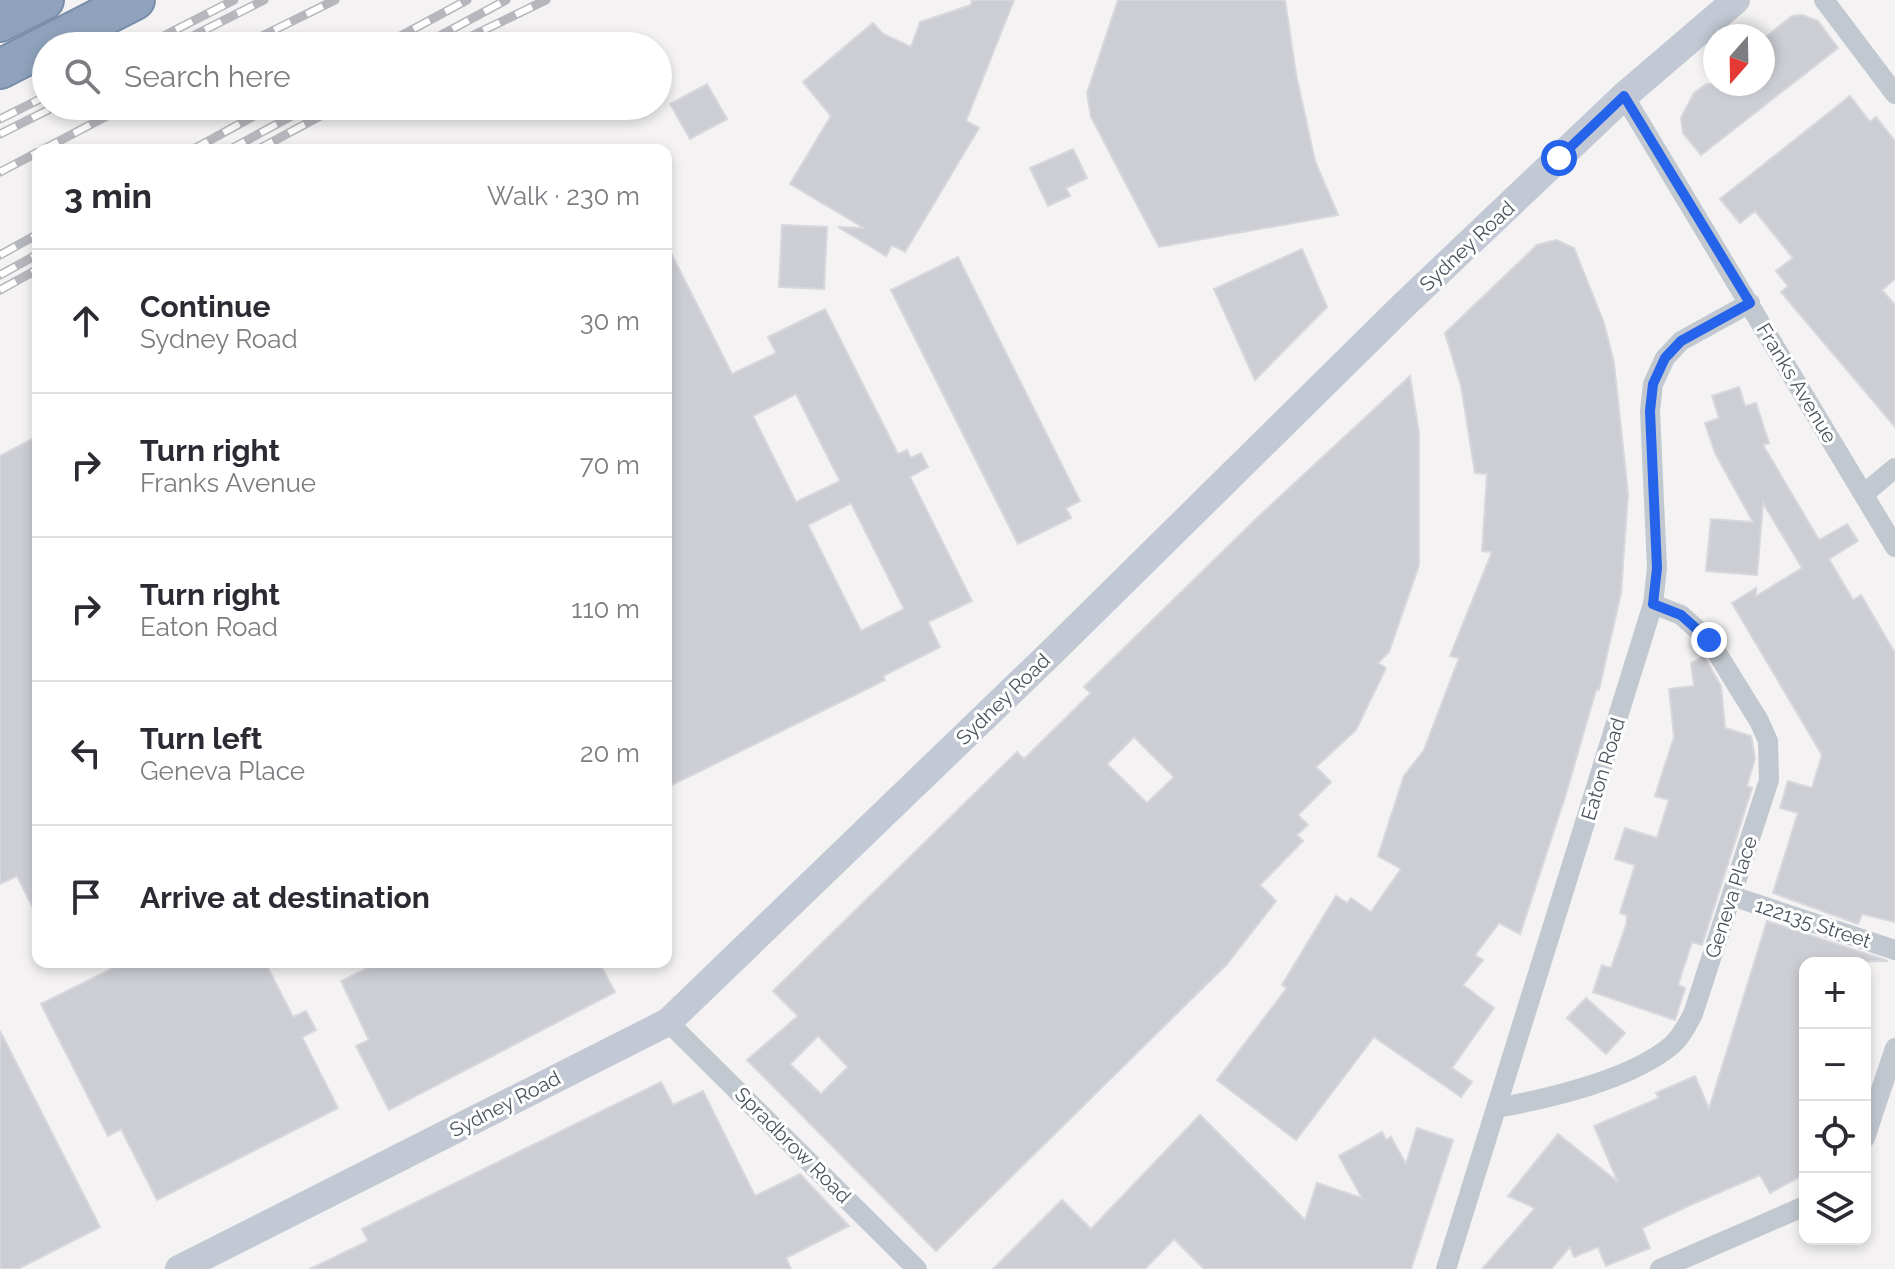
<!DOCTYPE html>
<meta charset="utf-8">
<style>
body{margin:0;font-family:Raleway,sans-serif;background:#f2f2f3;color:#2b2b33}
.controls{position:absolute;right:24px;bottom:24px;display:grid;overflow:hidden;border-radius:16px;box-shadow:0 4px 12px #0003}
.controls button{width:72px;height:72px;display:grid;place-items:center;padding:0;border:0;border-bottom:2px solid #e1e1e2;background:#fff;color:#2b2b33;font:40px sans-serif}
.compass{position:absolute;left:1703px;top:24px;width:72px;height:72px;border-radius:50%;background:#fff;box-shadow:0 4px 12px #0003;rotate:200deg}
.stop{position:absolute;width:24px;height:24px;margin:-18px;border:6px solid #2563eb;border-radius:50%;background:#fff}
.stop.end{background:#2563eb;border-color:#fff;box-shadow:0 2px 8px #0008}
.list{margin:0;padding:0;list-style:none}
h2{display:flex;justify-content:space-between;align-items:center;height:104px;margin:0;padding:0 32px;font-size:34px}
h2 small{font-size:26px;font-weight:400;color:#7c7c81}
.list li{display:grid;grid-template-columns:52px 1fr auto;gap:24px;align-items:center;box-sizing:border-box;height:144px;padding:0 32px;border-top:2px solid #e1e1e2}
.list b{display:block;font-size:30px;white-space:nowrap}
.list p{margin:0;font-size:26px;white-space:nowrap;color:#7c7c81}
.list em{font-size:26px;font-style:normal;color:#7c7c81}
.icon{flex:none;width:44px;height:44px;fill:none;stroke:currentColor;stroke-width:2;stroke-linecap:round;stroke-linejoin:round}
.map{position:relative;flex:none;width:1895px;height:1269px;overflow:hidden}
.search{position:absolute;background:#fff;box-shadow:0 4px 12px #0003;left:32px;top:32px;width:640px;height:88px;display:flex;align-items:center;gap:20px;box-sizing:border-box;padding:0 28px;border-radius:44px;color:#7c7c81;font-size:30px}
.panel{position:absolute;background:#fff;box-shadow:0 4px 12px #0003;left:32px;top:144px;width:640px;height:824px;border-radius:16px}
.map>svg:first-child{display:block}
.building{fill:#ccced4;stroke:#d7d8dd;stroke-width:2;fill-rule:evenodd}
.lines{fill:none;stroke-linecap:round;stroke-linejoin:round}
.motorway-casing{stroke:#798da8;stroke-width:42}
.minor{stroke:#c1c8cf;stroke-width:20}
.secondary{stroke:#c2c9d4;stroke-width:28}
.motorway{stroke:#8ea2bc;stroke-width:38}
.rail-casing{stroke:#b5b7bc;stroke-width:9}
.rail{stroke:#fff;stroke-width:6;stroke-dasharray:18;stroke-linecap:butt}
.route{stroke:#2563eb;stroke-width:10}
.labels{text-anchor:middle;stroke-width:6;stroke-linejoin:round;paint-order:stroke}
.street-label{font-size:20px;fill:#4b545e;stroke:#fff}
</style>
<div class="map">
<svg width="1895" height="1269" viewBox="0 0 1895 1269">
<rect width="100%" height="100%" fill="#f4f2f2"/>
<!-- building -->
<g class="building">
<polygon points="972,0 1014,0 966,121 979,128 905,252 892,245 886,256 838,227 864,228 790,184 831,116 803,82 873,23 883,34 911,47 920,22 971,5"/>
<polygon points="1118,0 1285,0 1296,74 1315,161 1338,215 1159,247 1091,117 1087,93"/>
<polygon points="1802,15 1818,21 1838,48 1701,155 1683,133 1681,118 1694,93 1706,84 1763,84 1763,39 1792,16"/>
<polygon points="707,84 727,119 690,139 670,104"/>
<polygon points="1850,96 1870,122 1876,117 1895,141 1895,279 1882,290 1895,305 1895,427 1781,292 1788,286 1776,271 1793,258 1755,211 1740,223 1720,199"/>
<polygon points="1073,149 1087,178 1066,188 1070,196 1048,206 1030,168"/>
<polygon points="782,225 827,227 824,289 779,287"/>
<polygon points="1556,240 1574,248 1604,323 1614,363 1628,494 1621,593 1599,690 1596,690 1565,797 1520,934 1499,923 1475,955 1483,960 1463,985 1494,1008 1452,1068 1472,1082 1461,1097 1374,1037 1296,1140 1217,1080 1287,988 1282,985 1336,896 1347,903 1351,898 1371,912 1401,869 1378,856 1404,776 1424,750 1459,658 1450,656 1492,552 1482,551 1487,474 1475,473 1461,386 1445,333 1537,245"/>
<path d="M 666,243 L 732,374 L 776,353 L 768,337 L 825,309 L 898,454 L 907,450 L 911,458 L 921,453 L 928,467 L 910,477 L 972,601 L 928,622 L 940,647 L 883,676 L 885,680 L 666,788 ZM 796,394 L 840,481 L 796,502 L 753,416 ZM 851,503 L 904,609 L 861,631 L 808,525 Z"/>
<polygon points="1302,249 1327,307 1255,380 1214,289"/>
<polygon points="958,257 1080,501 1066,508 1071,518 1018,544 891,290"/>
<path d="M 1410,376 L 1419,433 L 1419,565 L 1389,652 L 1378,663 L 1386,668 L 1356,730 L 1316,767 L 1331,782 L 1298,815 L 1308,825 L 1297,835 L 1303,841 L 1260,885 L 1276,901 L 1227,964 L 936,1251 L 747,1060 L 798,1016 L 773,991 L 1017,752 L 1024,759 L 1091,693 L 1084,687 L 1258,517 ZM 1134,737 L 1174,777 L 1147,803 L 1107,764 ZM 818,1036 L 848,1067 L 821,1094 L 790,1064 Z"/>
<polygon points="1739,387 1745,406 1756,403 1769,443 1763,445 1819,540 1847,524 1858,541 1829,559 1853,600 1861,595 1895,653 1895,922 1862,914 1858,924 1773,893 1798,813 1780,808 1788,781 1812,788 1822,755 1732,603 1756,588 1756,596 1802,568 1763,503 1757,575 1706,571 1711,519 1753,522 1715,453 1705,423 1719,418 1712,396"/>
<polygon points="38,436 38,918 17,876 0,884 0,456"/>
<polygon points="1704,656 1721,686 1725,728 1751,736 1755,758 1747,786 1752,788 1702,945 1692,942 1678,985 1685,988 1675,1020 1593,992 1602,965 1611,968 1626,925 1627,915 1620,913 1635,865 1615,859 1625,828 1657,838 1669,800 1655,796 1674,737 1669,689 1694,686 1691,663"/>
<polygon points="1767,921 1888,961 1805,963 1805,1174 1770,1193 1760,1175 1688,1206 1642,1228 1650,1248 1606,1266 1598,1247 1574,1257 1570,1247 1551,1269 1482,1269 1535,1208 1508,1196 1558,1134 1618,1182 1594,1126 1659,1098 1656,1093 1695,1076 1709,1109"/>
<polygon points="125,962 265,962 293,1017 306,1011 316,1030 302,1037 338,1108 157,1200 121,1129 108,1136 41,1004"/>
<polygon points="379,962 599,962 615,992 389,1110 356,1046 369,1040 341,981"/>
<polygon points="1586,998 1625,1033 1606,1054 1567,1018"/>
<polygon points="0,1031 100,1227 18,1269 0,1269"/>
<polygon points="661,1082 673,1105 703,1091 755,1196 800,1174 849,1226 786,1258 791,1269 310,1269 368,1241 362,1229"/>
<polygon points="1200,1115 1305,1220 1317,1183 1362,1198 1339,1156 1382,1132 1386,1140 1391,1137 1406,1164 1417,1128 1453,1140 1411,1269 1204,1269 1174,1239 1145,1269 993,1269 1062,1200 1091,1229"/>
</g>
<g class="lines">
<!-- motorway casing -->
<g class="motorway-casing">
<g id="motorway">
<polyline points="0,22 44,0"/>
<polyline points="0,69 135,0"/>
</g>
</g>
<!-- minor -->
<g class="minor">
<polyline points="1824,0 1895,94"/>
<polyline points="1624,96 1895,547"/>
<polyline points="1864,494 1895,468"/>
<polyline points="1732,896 1895,950"/>
<polyline points="668,1022 917,1269"/>
<path d="M 1497,1108 C 1550,1098 1631,1080 1672,1045 C 1682,1036 1687,1025 1693,1014 L 1769,780 L 1768,741 L 1759,721 L 1709,640 L 1681,615 L 1653,604"/>
<polyline points="1865,1138 1895,1048"/>
<polyline points="1446,1269 1653,604 1657,568 1650,411 1653,384 1665,358 1681,341 1750,303"/>
<polyline points="1660,1269 1805,1206"/>
</g>
<!-- secondary -->
<polyline class="secondary" points="179,1269 668,1022 1052,652 1405,304 1624,96 1736,0"/>
<!-- motorway -->
<use href="#motorway" class="motorway"/>
<!-- rail casing -->
<g class="rail-casing">
<g id="rail">
<polyline points="144,46 234,0"/>
<polyline points="173,46 264,0"/>
<polyline points="242,46 335,0"/>
<polyline points="382,46 467,0"/>
<polyline points="421,46 506,0"/>
<polyline points="451,46 546,0"/>
<polyline points="0,119 46,96"/>
<polyline points="0,134 56,106"/>
<polyline points="42,150 126,106"/>
<polyline points="192,150 272,106"/>
<polyline points="229,150 310,106"/>
<polyline points="257,150 339,106"/>
<polyline points="0,172 38,152"/>
<polyline points="0,255 38,234"/>
<polyline points="0,275 38,254"/>
<polyline points="0,290 38,269"/>
</g>
</g>
<!-- rail -->
<use href="#rail" class="rail"/>
</g>
<g class="lines">
<!-- route -->
<polyline class="route" points="1559,158 1624,96 1750,303 1681,341 1665,358 1653,384 1650,411 1657,568 1653,604 1681,615 1709,640"/>
</g>
<g class="labels">
<!-- street labels -->
<g class="street-label">
<text transform="translate(1467 246) rotate(-43)" y="7">Sydney Road</text>
<text transform="translate(1797 383) rotate(59)" y="7">Franks Avenue</text>
<text transform="translate(1003 699) rotate(-44)" y="7">Sydney Road</text>
<text transform="translate(1603 769) rotate(-73)" y="7">Eaton Road</text>
<text transform="translate(1731 897) rotate(-72)" y="7">Geneva Place</text>
<text transform="translate(1813 923) rotate(18)" y="7">122135 Street</text>
<text transform="translate(505 1104) rotate(-27)" y="7">Sydney Road</text>
<text transform="translate(793 1145) rotate(45)" y="7">Spradbrow Road</text>
</g>
</g>
</svg>
<div class="controls">
<button>+</button>
<button>−</button>
<button><svg class="icon" aria-label="locate" viewBox="0 0 24 24"><circle cx="12" cy="12" r="6"/><path d="M12 2v4M12 18v4M2 12h4M18 12h4"/></svg></button>
<button><svg class="icon" aria-label="layers" viewBox="0 0 24 24"><path d="M12 4l9 5-9 5-9-5zM3 14l9 5 9-5"/></svg></button>
</div>
<svg class="compass" viewBox="-18 -18 36 36"><path d="M0-13l5 13h-10z" fill="#e53935"/><path d="M0 13l5-13h-10z" fill="#7c7c81"/></svg>
<div class="stop" style="left:1559px;top:158px"></div>
<div class="stop end" style="left:1709px;top:640px"></div>
<div class="search"><svg class="icon" aria-label="search" viewBox="0 0 24 24"><circle cx="10" cy="10" r="6"/><path d="M15 15l6 6"/></svg>Search here</div>
<section class="panel">
<h2>3 min<small>Walk · 230 m</small></h2>
<ul class="list">
<li><svg class="icon" aria-label="ahead" viewBox="0 0 24 24"><path d="M12 20V5M6 11l6-6 6 6"/></svg><div><b>Continue</b><p>Sydney Road</p></div><em>30 m</em></li>
<li><svg class="icon" aria-label="right" viewBox="0 0 24 24"><path d="M7 20v-9h11M14 6l5 5-5 5"/></svg><div><b>Turn right</b><p>Franks Avenue</p></div><em>70 m</em></li>
<li><svg class="icon" aria-label="right" viewBox="0 0 24 24"><path d="M7 20v-9h11M14 6l5 5-5 5"/></svg><div><b>Turn right</b><p>Eaton Road</p></div><em>110 m</em></li>
<li><svg class="icon" aria-label="left" viewBox="0 0 24 24"><path d="M17 20v-9H6M10 6l-5 5 5 5"/></svg><div><b>Turn left</b><p>Geneva Place</p></div><em>20 m</em></li>
<li><svg class="icon" aria-label="arrive" viewBox="0 0 24 24"><path d="M6 21V4h12l-3 4 3 4H6"/></svg><div><b>Arrive at destination</b></div></li>
</ul>
</section>
</div>
